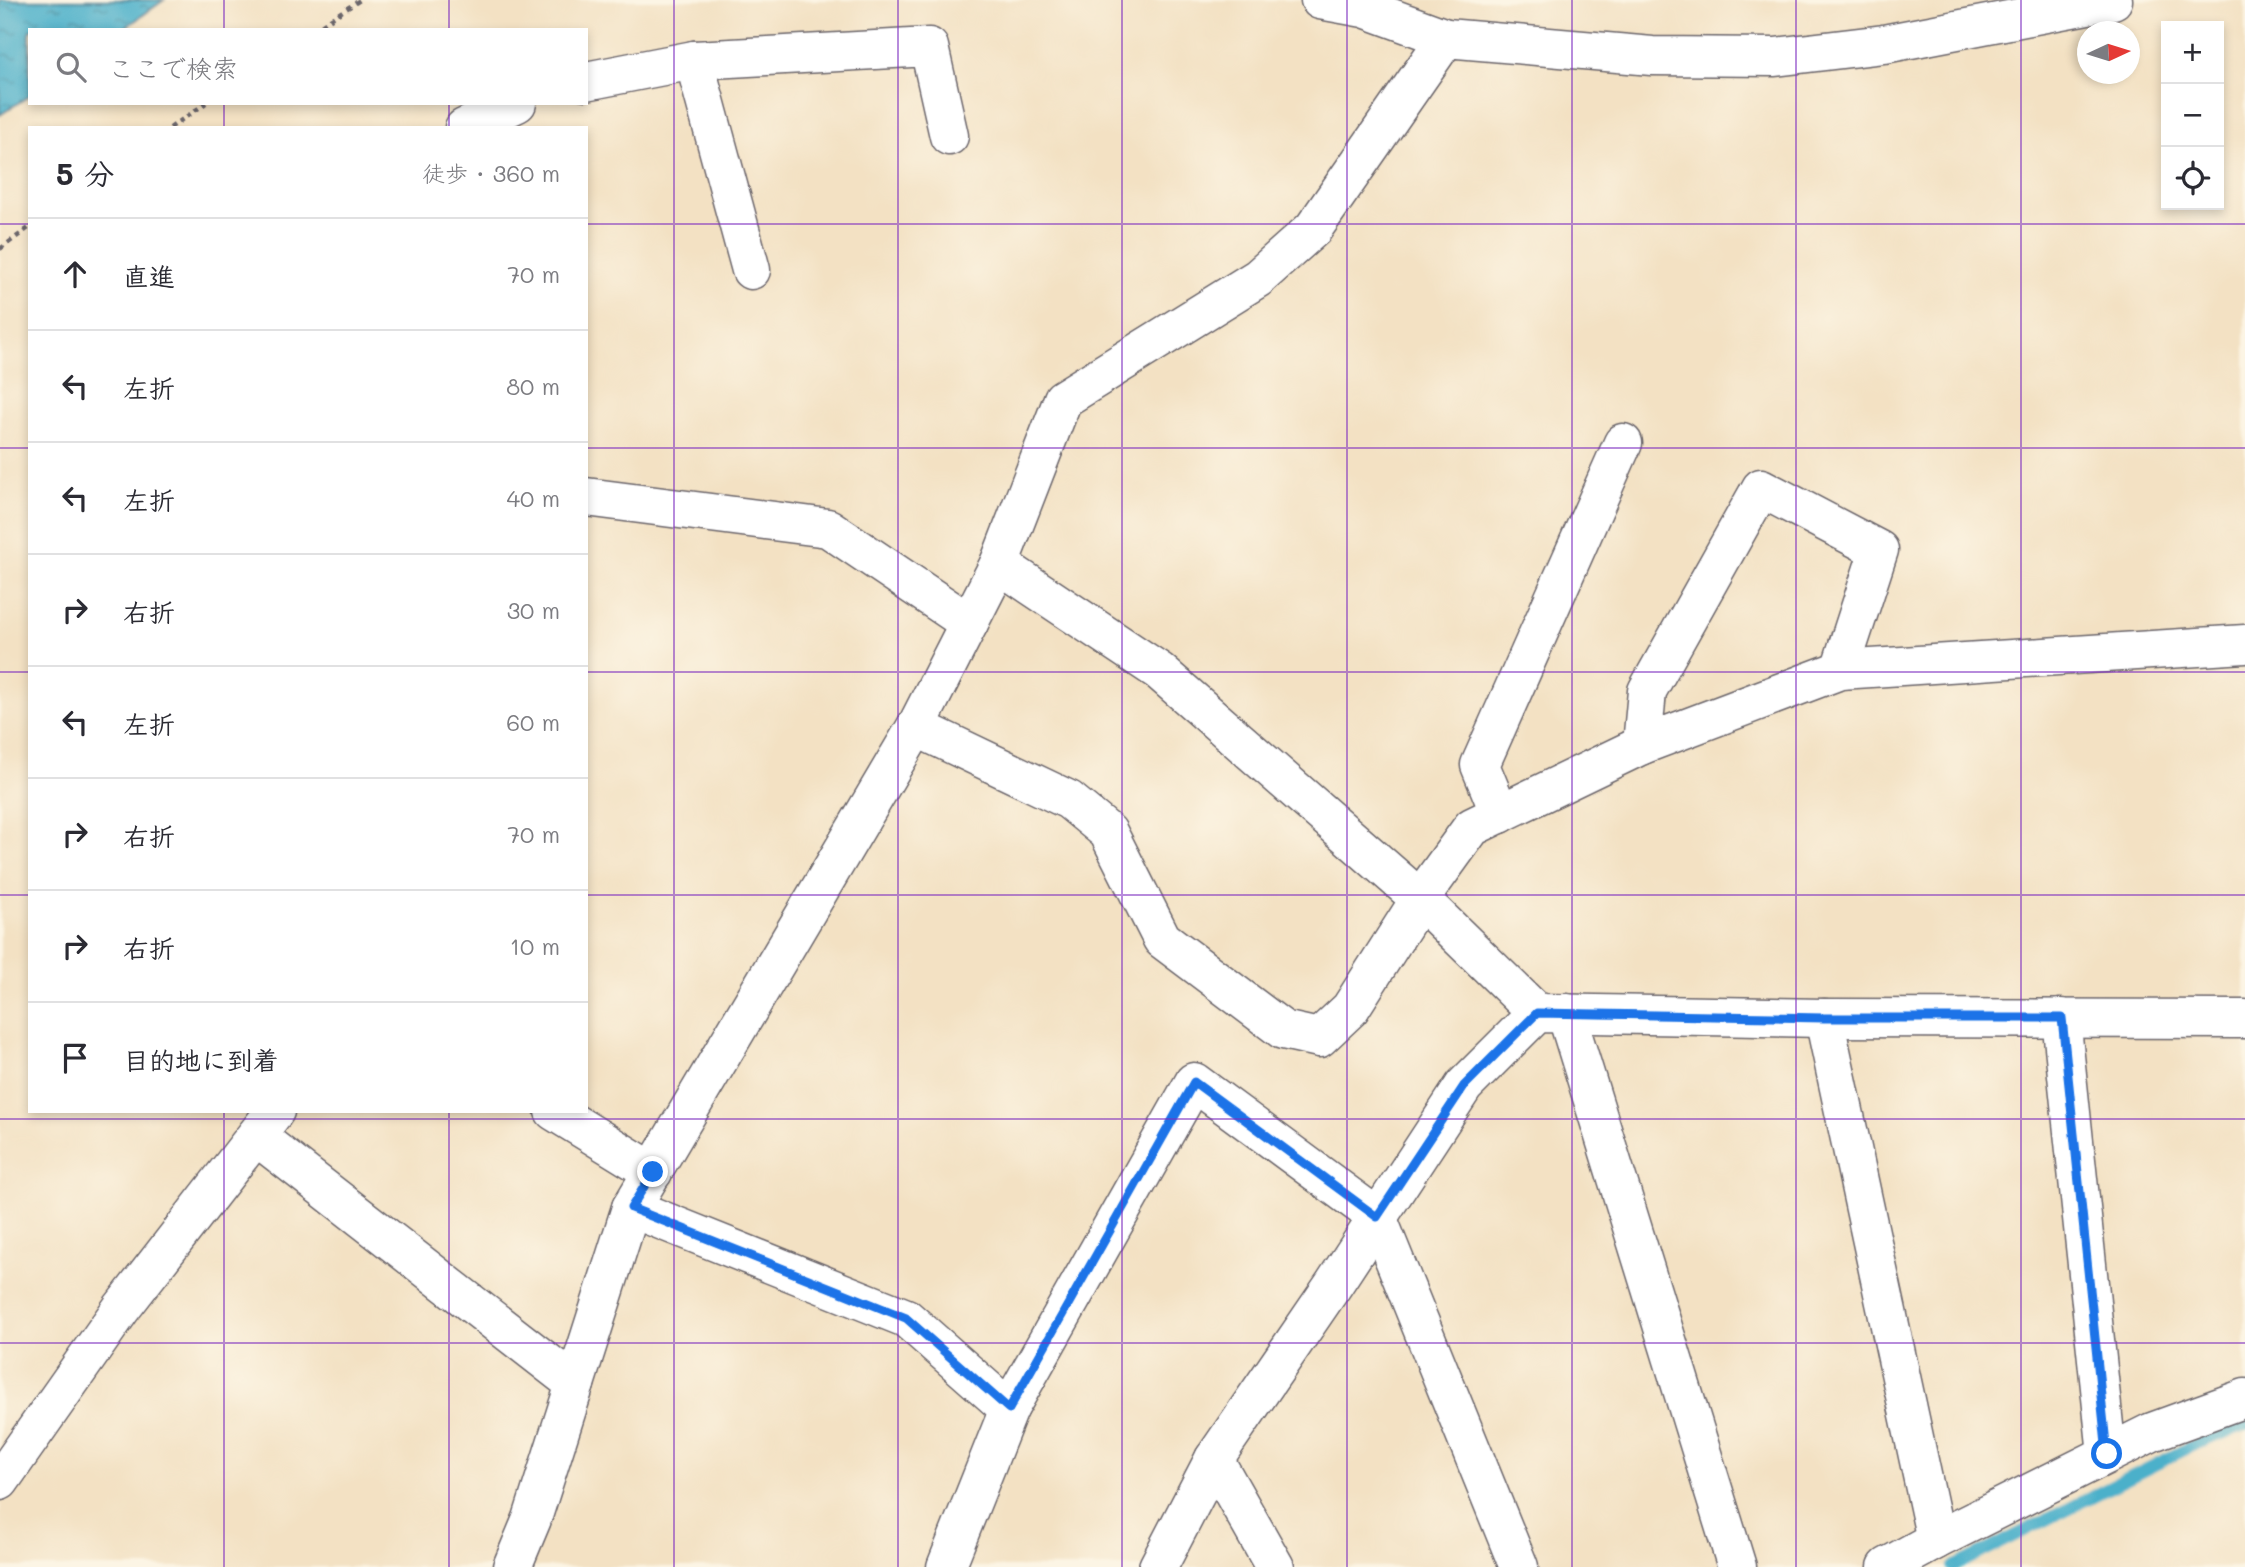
<!DOCTYPE html>
<html lang="ja">
<meta charset="utf-8">
<style>
body{margin:0;font-family:Mali,"Klee One",sans-serif;background:#f2f2f3;color:#2b2b33}
.controls{position:absolute;right:21px;top:21px;display:grid;overflow:hidden;border-radius:0px;box-shadow:0 4px 10px #0003}
.controls button{width:63px;height:63px;display:grid;place-items:center;padding:0;border:0;border-bottom:2px solid #e1e1e2;background:#fff;color:#2b2b33;font:35px sans-serif}
.compass{position:absolute;left:2077px;top:21px;width:63px;height:63px;border-radius:50%;background:#fff;box-shadow:0 4px 10px #0003;rotate:86deg}
.stop{position:absolute;width:21px;height:21px;margin:-16px;border:5px solid #1a73e8;border-radius:50%;background:#fff}
.stop.end{background:#1a73e8;border-color:#fff;box-shadow:0 2px 7px #0008}
.list{margin:0;padding:0;list-style:none}
h2{display:flex;justify-content:space-between;align-items:center;height:91px;margin:0;padding:0 28px;font-size:30px}
h2 small{font-size:23px;font-weight:400;color:#7c7c81}
.list li{display:grid;grid-template-columns:46px 1fr auto;gap:21px;align-items:center;box-sizing:border-box;height:112px;padding:0 28px;border-top:2px solid #e1e1e2}
.list b{display:block;font-size:26px;white-space:nowrap}
.list em{font-size:23px;font-style:normal;color:#7c7c81}
.icon{flex:none;width:38px;height:38px;fill:none;stroke:currentColor;stroke-width:2;stroke-linecap:round;stroke-linejoin:round}
.map{position:relative;flex:none;width:2245px;height:1567px;overflow:hidden}
.search{position:absolute;background:#fff;box-shadow:0 4px 10px #0003;left:28px;top:28px;width:560px;height:77px;display:flex;align-items:center;gap:18px;box-sizing:border-box;padding:0 24px;border-radius:0px;color:#7c7c81;font-size:26px}
.panel{position:absolute;background:#fff;box-shadow:0 4px 10px #0003;left:28px;top:126px;width:560px;height:987px;border-radius:0px}
.map>svg:first-child{display:block}
.water{fill:url(#water-ripples);stroke:#366982;stroke-width:2}
.lines{fill:none;stroke-linecap:round;stroke-linejoin:round}
.stream{stroke:#4bb0ca;stroke-width:12}
.minor-casing{stroke:#6b656b;stroke-width:41}
.path{stroke:#6b656b;stroke-width:4.5;stroke-dasharray:5 5;stroke-linecap:butt}
.minor{stroke:#fff;stroke-width:38}
.route{stroke:#1a73e8;stroke-width:9}
.grid{fill:none;stroke:#7b2cbf;stroke-width:2;stroke-opacity:0.55}
</style>
<div class="map">
<svg width="2245" height="1567" viewBox="0 0 2245 1567">
<defs>
<pattern id="water-ripples" width="26" height="14" patternUnits="userSpaceOnUse" patternTransform="scale(1.75)"><rect width="26" height="14" fill="#4bb0ca"/><path d="M2 4q2-2 4 0t4 0M15 11q2-2 4 0t4 0" fill="none" stroke="#3e8fa5"/></pattern>
</defs>
<rect width="100%" height="100%" fill="#fcf5e5"/>
<filter id="ink" filterUnits="userSpaceOnUse"><feTurbulence type="fractalNoise" baseFrequency=".0143" numOctaves="2"/><feDisplacementMap in="SourceGraphic" scale="14" xChannelSelector="R" yChannelSelector="G"/><feConvolveMatrix kernelMatrix="1 2 1 2 8 2 1 2 1" color-interpolation-filters="sRGB"/></filter>
<filter id="wash" filterUnits="userSpaceOnUse"><feTurbulence type="fractalNoise" baseFrequency=".00686" numOctaves="4" result="noise"/><feDisplacementMap in="SourceGraphic" scale="28" xChannelSelector="R" yChannelSelector="G"/><feGaussianBlur stdDeviation="1.57" result="paint"/><feColorMatrix in="noise" values="0 0 0 0 0 0 0 0 0 0 0 0 0 0 0 0 0 1.4 0 .05"/><feComposite in="paint" operator="in"/></filter>
<g filter="url(#wash)">
<rect width="100%" height="100%" fill="#f3e1c3"/>
<!-- water -->
<polygon class="water" points="0,0 164,0 122,30 30,30 30,95 0,115"/>
<g class="lines">
<!-- stream -->
<polyline class="stream" points="1953,1567 2194,1445 2245,1425"/>
</g>
</g>
<g filter="url(#ink)">
<g class="lines">
<!-- minor casing -->
<g class="minor-casing">
<g id="minor">
<polyline points="1320,0 1364,8 1446,38"/>
<polyline points="694,60 751,270"/>
<polyline points="586,81 694,60 929,47 949,136"/>
<polyline points="464,128 517,103"/>
<polyline points="586,497 828,528 969,623"/>
<polyline points="999,564 1159,671 1420,899 1537,1013"/>
<polyline points="916,727 1069,800 1108,832 1162,939 1283,1030 1319,1038 1350,1009 1420,899 1472,827 1642,745 1840,670 2245,644"/>
<polyline points="1642,745 1647,691 1761,488 1879,550 1840,670"/>
<polyline points="1500,814 1480,765 1623,443"/>
<polyline points="1566,1013 1737,1567"/>
<polyline points="1824,1018 1936,1540"/>
<polyline points="2061,1018 2107,1454"/>
<polyline points="554,1111 653,1172"/>
<polyline points="256,1136 575,1384"/>
<polyline points="631,1208 906,1318 1009,1409"/>
<polyline points="1214,1459 1275,1567"/>
<polyline points="0,1481 121,1309 275,1111"/>
<polyline points="512,1567 532,1519 631,1208 916,727 999,564 1063,399 1258,278 1313,229 1446,38 1652,56 1775,57 1884,44 2113,0"/>
<polyline points="946,1567 1009,1409 1194,1082 1377,1217 1519,1567"/>
<polyline points="1158,1567 1214,1459 1334,1284 1464,1086 1537,1013 1824,1018 2245,1019"/>
<polyline points="1887,1567 1936,1540 2152,1432 2245,1398"/>
</g>
</g>
<!-- path -->
<g class="path">
<polyline points="313,30 360,0"/>
<polyline points="170,128 206,103"/>
<polyline points="0,249 30,227"/>
</g>
<!-- minor -->
<use href="#minor" class="minor"/>
</g>
</g>
<g class="lines" filter="url(#ink)">
<!-- route -->
<polyline class="route" points="653,1172 631,1208 906,1318 1009,1409 1194,1082 1377,1217 1464,1086 1537,1013 1824,1018 2062,1018 2107,1454"/>
</g>
<!-- grid -->
<path class="grid" d="M 224,0 L 224,30M 449,0 L 449,30M 674,0 L 674,1567M 898,0 L 898,1567M 1122,0 L 1122,1567M 1347,0 L 1347,1567M 1572,0 L 1572,1567M 1796,0 L 1796,1567M 2021,0 L 2021,1567M 224,103 L 224,128M 449,103 L 449,128M 0,224 L 30,224M 586,224 L 2245,224M 0,448 L 30,448M 586,448 L 2245,448M 0,672 L 30,672M 586,672 L 2245,672M 0,895 L 30,895M 586,895 L 2245,895M 224,1111 L 224,1567M 449,1111 L 449,1567M 0,1119 L 2245,1119M 0,1343 L 2245,1343"/>
</svg>
<div class="controls">
<button>+</button>
<button>−</button>
<button><svg class="icon" aria-label="locate" viewBox="0 0 24 24"><circle cx="12" cy="12" r="6"/><path d="M12 2v4M12 18v4M2 12h4M18 12h4"/></svg></button>
</div>
<svg class="compass" viewBox="-18 -18 36 36"><path d="M0-13l5 13h-10z" fill="#e53935"/><path d="M0 13l5-13h-10z" fill="#7c7c81"/></svg>
<div class="stop" style="left:2107px;top:1454px"></div>
<div class="stop end" style="left:653px;top:1172px"></div>
<div class="search"><svg class="icon" aria-label="search" viewBox="0 0 24 24"><circle cx="10" cy="10" r="6"/><path d="M15 15l6 6"/></svg>ここで検索</div>
<section class="panel">
<h2>5 分<small>徒歩 · 360 m</small></h2>
<ul class="list">
<li><svg class="icon" aria-label="ahead" viewBox="0 0 24 24"><path d="M12 20V5M6 11l6-6 6 6"/></svg><div><b>直進</b></div><em>70 m</em></li>
<li><svg class="icon" aria-label="left" viewBox="0 0 24 24"><path d="M17 20v-9H6M10 6l-5 5 5 5"/></svg><div><b>左折</b></div><em>80 m</em></li>
<li><svg class="icon" aria-label="left" viewBox="0 0 24 24"><path d="M17 20v-9H6M10 6l-5 5 5 5"/></svg><div><b>左折</b></div><em>40 m</em></li>
<li><svg class="icon" aria-label="right" viewBox="0 0 24 24"><path d="M7 20v-9h11M14 6l5 5-5 5"/></svg><div><b>右折</b></div><em>30 m</em></li>
<li><svg class="icon" aria-label="left" viewBox="0 0 24 24"><path d="M17 20v-9H6M10 6l-5 5 5 5"/></svg><div><b>左折</b></div><em>60 m</em></li>
<li><svg class="icon" aria-label="right" viewBox="0 0 24 24"><path d="M7 20v-9h11M14 6l5 5-5 5"/></svg><div><b>右折</b></div><em>70 m</em></li>
<li><svg class="icon" aria-label="right" viewBox="0 0 24 24"><path d="M7 20v-9h11M14 6l5 5-5 5"/></svg><div><b>右折</b></div><em>10 m</em></li>
<li><svg class="icon" aria-label="arrive" viewBox="0 0 24 24"><path d="M6 21V4h12l-3 4 3 4H6"/></svg><div><b>目的地に到着</b></div></li>
</ul>
</section>
</div>
